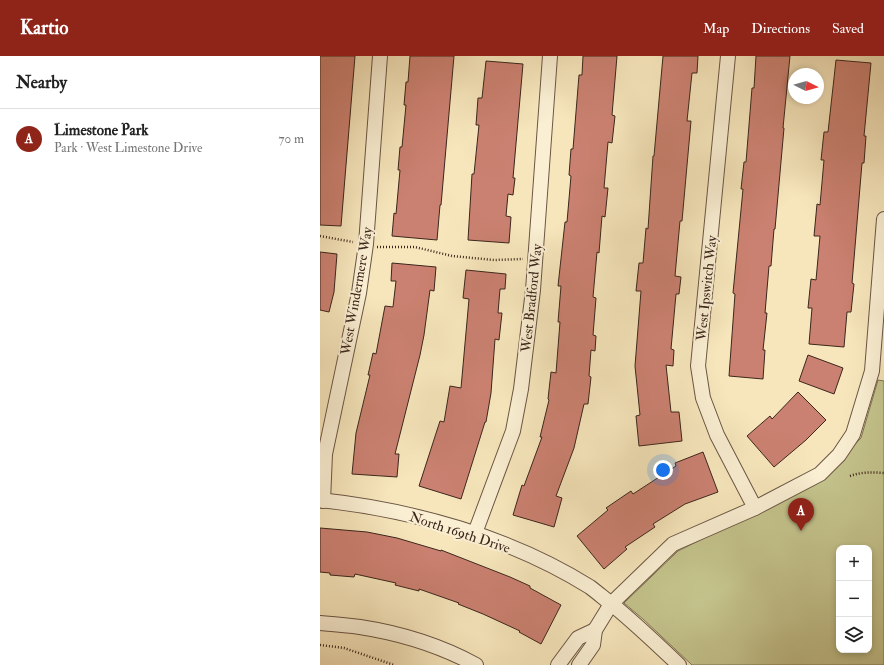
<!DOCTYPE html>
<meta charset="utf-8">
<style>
body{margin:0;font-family:"IM FELL Double Pica",serif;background:#f6f6f6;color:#222}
.controls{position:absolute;right:12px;bottom:12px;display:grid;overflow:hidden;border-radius:8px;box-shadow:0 2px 6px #0003}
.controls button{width:36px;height:36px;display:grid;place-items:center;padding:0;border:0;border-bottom:1px solid #e0e0e0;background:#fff;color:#222;font:20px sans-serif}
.compass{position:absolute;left:468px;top:12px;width:36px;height:36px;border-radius:50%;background:#fff;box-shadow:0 2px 6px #0003;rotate:95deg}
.you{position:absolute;left:343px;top:414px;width:14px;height:14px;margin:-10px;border:3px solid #fff;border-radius:50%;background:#1a73e8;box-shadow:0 0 0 6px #1a73e833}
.badge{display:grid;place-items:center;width:26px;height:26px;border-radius:50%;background:#8f2418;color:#fff;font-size:13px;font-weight:700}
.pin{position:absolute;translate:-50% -33px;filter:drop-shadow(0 1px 2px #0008)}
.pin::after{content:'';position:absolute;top:21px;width:14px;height:12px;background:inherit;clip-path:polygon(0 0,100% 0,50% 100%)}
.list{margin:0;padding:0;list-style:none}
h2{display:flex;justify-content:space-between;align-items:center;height:52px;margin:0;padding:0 16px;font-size:17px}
h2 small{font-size:13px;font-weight:400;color:#767676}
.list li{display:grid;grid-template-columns:26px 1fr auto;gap:12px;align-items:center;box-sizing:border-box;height:60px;padding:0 16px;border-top:1px solid #e0e0e0}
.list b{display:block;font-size:15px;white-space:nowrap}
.list p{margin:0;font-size:13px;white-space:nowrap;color:#767676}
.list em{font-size:13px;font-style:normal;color:#767676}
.icon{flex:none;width:22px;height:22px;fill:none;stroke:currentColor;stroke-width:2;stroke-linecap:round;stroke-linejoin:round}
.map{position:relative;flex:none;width:564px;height:609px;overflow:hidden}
header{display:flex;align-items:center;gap:24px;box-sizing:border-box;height:56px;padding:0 20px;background:#8f2418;color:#fff}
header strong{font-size:19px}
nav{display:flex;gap:22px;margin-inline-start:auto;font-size:14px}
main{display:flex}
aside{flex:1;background:#fff}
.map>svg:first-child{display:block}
.green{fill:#c4c38c;stroke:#807454;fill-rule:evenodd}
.building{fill:#cb8171;stroke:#3c261c}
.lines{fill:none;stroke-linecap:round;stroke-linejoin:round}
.minor-casing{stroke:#6b5644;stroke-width:16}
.path{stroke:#3c261c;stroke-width:2.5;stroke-dasharray:1 2;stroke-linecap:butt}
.minor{stroke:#faefd3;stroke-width:14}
.labels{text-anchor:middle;stroke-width:4;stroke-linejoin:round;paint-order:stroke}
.street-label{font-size:14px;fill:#3c261c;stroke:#faefd3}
</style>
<header>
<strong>Kartio</strong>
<nav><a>Map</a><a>Directions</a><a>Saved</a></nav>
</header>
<main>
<aside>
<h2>Nearby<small></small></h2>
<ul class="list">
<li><span class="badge">A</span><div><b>Limestone Park</b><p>Park · West Limestone Drive</p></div><em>70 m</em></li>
</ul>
</aside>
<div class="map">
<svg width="564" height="609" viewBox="0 0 564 609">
<rect width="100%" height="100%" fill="#f7e6bc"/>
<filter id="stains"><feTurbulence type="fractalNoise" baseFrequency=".005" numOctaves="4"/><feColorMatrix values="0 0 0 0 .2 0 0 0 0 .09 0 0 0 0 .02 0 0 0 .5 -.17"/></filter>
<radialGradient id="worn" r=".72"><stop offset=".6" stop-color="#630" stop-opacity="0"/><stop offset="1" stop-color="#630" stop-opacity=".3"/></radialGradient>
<!-- green -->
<path class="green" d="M 558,324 L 564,325 L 564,609 L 372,609 L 323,563 L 304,547 L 358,495 L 432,458 L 508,416 L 541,382 ZM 519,492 L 549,492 L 549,594 L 519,594 Z"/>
<!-- building -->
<g class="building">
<polygon points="0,0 35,0 21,170 0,169"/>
<polygon points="90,0 134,0 121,149 120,149 117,184 72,180 74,157 76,158 80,114 78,114 80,91 82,91 86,49 84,49 86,26 88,26"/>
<polygon points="263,0 297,0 292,59 295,60 292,87 288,86 284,132 288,132 285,161 282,160 279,197 277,196 273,241 276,242 273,279 276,280 275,295 271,294 269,320 271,321 268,348 264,348 254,392 236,440 242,442 234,471 193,459 202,429 204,430 222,381 220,381 229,344 228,343 231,316 236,317 240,266 238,266 241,230 238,230 245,166 247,166 251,120 249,119 251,93 253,93 259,19 262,19"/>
<polygon points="343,0 378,0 377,17 372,17 367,65 371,65 362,165 360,165 355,220 361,221 359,238 356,238 351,293 354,294 353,310 346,309 351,356 359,356 362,385 319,390 316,360 320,359 315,310 321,235 316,235 319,207 323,207 326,172 328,173 333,100 334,100"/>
<polygon points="436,0 470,0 463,72 464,72 455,173 454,173 451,210 449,210 445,257 447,257 443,294 445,294 443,323 409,320 415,238 413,237 423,133 421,133 424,106 426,106 432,32 434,32"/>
<polygon points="516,4 551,7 544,80 546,80 544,107 542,107 532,227 534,228 531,256 527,256 524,291 489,288 492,252 488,252 491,223 496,224 500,180 494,180 497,148 500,149 504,104 501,104 504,76 508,76"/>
<polygon points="166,5 203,8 193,122 195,122 193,139 188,138 186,160 191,161 189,187 148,184 152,118 154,118 159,69 156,69 158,42 162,42"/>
<polygon points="0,196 17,198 14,236 9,256 0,254"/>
<polygon points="72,207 116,211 114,235 110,234 104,279 100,299 75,398 79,398 77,421 32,418 36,377 50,319 48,319 53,297 56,298 65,250 73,251 76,225 71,225"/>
<polygon points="146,214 186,218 185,233 180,233 178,257 182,257 179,284 175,283 171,337 166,366 165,366 141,443 99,430 120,365 124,366 130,330 141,332 149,243 143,242"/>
<polygon points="488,299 523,312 514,338 479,325"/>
<polygon points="478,336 506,364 486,384 454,411 427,380 450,360 452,363"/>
<polygon points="383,396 398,436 365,448 333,468 335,471 305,491 307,493 284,513 257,480 288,454 286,452 311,435 313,438 356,410 355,407"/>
<polygon points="0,472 47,476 77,482 121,495 121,494 190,521 210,530 210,532 241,549 221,588 199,576 200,575 163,558 138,548 139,547 99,533 99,535 75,529 76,527 35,518 34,521 10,519 10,517 0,516"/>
</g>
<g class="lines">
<!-- minor casing -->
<g class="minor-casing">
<g id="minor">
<polyline points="408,0 378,310 383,342 397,379 435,452"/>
<path d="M 0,444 C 93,454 190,481 270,531 C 278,537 286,544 294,550 C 317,569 338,589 359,609"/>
<polyline points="3,445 5,398 39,237 46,188 60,0"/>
<polyline points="155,477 193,375 201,333 213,234 230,0"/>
<path d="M 0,567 C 13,568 27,569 40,571 C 79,577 121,590 156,609"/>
<polyline points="238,609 258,582 275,574"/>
<polyline points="259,609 273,589 275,574 291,548 353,488 435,452 500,418 519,399 533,378 552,315 564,163"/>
</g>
</g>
<!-- path -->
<g class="path">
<polyline points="0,180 33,186"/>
<polyline points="57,191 95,191 132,200 174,204 203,203"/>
<path d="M 530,420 C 541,416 552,416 564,417"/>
<polyline points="0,589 24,592 74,609"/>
</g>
<!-- minor -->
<use href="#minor" class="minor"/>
</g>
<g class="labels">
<!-- street labels -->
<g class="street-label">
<text transform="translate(386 232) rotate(-84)" y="5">West Ipswitch Way</text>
<text transform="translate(36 235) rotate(-80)" y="5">West Windermere Way</text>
<text transform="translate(211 242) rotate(-84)" y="5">West Bradford Way</text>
<text transform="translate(140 476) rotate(18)" y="5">North 169th Drive</text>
</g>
</g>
<rect width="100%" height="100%" filter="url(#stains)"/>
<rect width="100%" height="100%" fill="url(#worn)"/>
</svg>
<div class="controls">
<button>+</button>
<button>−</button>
<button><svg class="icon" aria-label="layers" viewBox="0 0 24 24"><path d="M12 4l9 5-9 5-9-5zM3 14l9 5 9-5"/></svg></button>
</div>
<svg class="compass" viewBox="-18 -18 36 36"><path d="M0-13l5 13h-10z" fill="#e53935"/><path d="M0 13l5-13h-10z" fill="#767676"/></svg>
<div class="you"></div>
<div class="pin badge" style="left:481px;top:475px">A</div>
</div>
</main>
